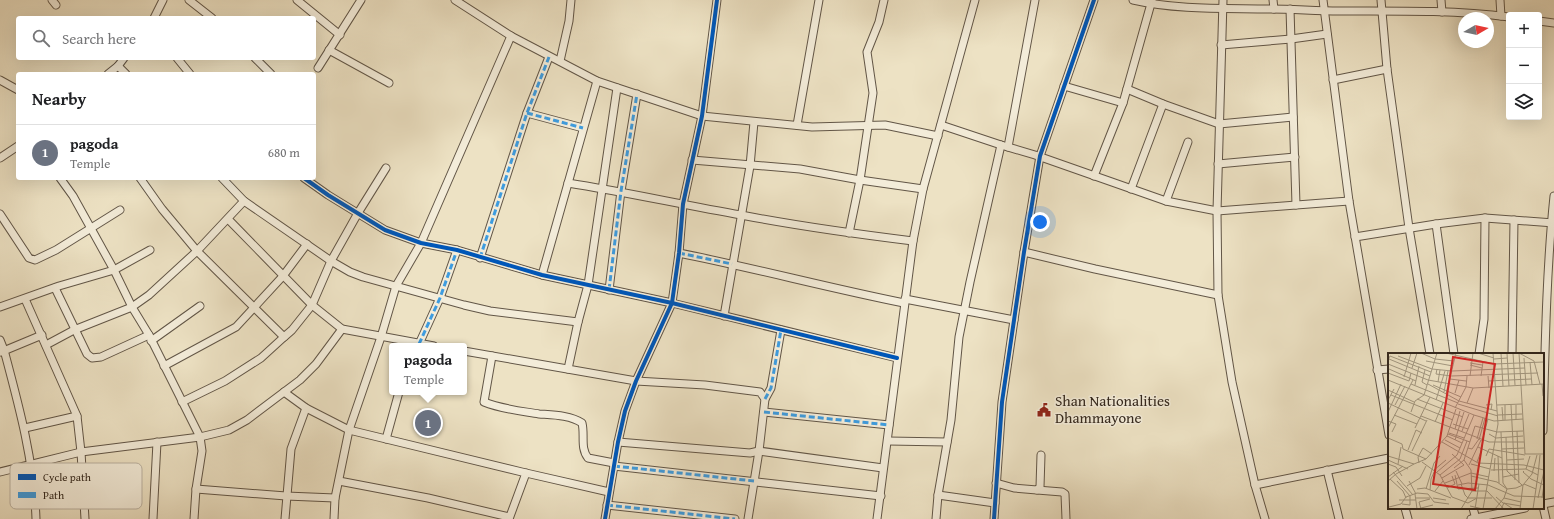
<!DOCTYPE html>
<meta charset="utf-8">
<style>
body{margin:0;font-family:"Gentium Book Plus",serif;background:#f2f2f2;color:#202124}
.controls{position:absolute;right:12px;top:12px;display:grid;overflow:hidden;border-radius:4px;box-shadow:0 4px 16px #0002}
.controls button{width:36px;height:36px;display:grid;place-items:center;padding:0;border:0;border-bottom:1px solid #e0e0e0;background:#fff;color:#202124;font:20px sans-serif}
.compass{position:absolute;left:1458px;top:12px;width:36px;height:36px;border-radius:50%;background:#fff;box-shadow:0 4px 16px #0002;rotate:81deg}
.you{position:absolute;left:1040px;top:222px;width:14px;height:14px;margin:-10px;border:3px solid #fff;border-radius:50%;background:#1a73e8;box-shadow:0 0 0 6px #1a73e833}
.badge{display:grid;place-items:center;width:26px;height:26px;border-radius:50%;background:#8f2418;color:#fff;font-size:13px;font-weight:700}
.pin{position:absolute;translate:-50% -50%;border:2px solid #fff;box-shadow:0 1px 4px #0006}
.popup{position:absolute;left:389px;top:343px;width:78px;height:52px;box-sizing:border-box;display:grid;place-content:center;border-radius:4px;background:#fff;filter:drop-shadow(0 1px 3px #0005);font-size:13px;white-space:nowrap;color:#757577}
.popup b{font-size:15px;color:#202124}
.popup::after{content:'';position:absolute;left:50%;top:100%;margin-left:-8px;border:8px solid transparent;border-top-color:#fff}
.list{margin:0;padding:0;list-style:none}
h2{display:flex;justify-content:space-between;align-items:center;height:52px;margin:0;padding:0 16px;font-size:17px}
h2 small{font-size:13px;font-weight:400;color:#757577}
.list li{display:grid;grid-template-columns:26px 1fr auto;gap:12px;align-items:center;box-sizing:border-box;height:56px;padding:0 16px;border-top:1px solid #e0e0e0}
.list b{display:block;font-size:15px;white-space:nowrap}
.list p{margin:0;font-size:13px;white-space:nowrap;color:#757577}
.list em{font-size:13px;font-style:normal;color:#757577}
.icon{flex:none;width:22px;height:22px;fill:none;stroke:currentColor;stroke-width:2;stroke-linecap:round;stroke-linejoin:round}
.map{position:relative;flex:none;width:1554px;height:519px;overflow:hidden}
.search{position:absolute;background:#fff;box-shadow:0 4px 16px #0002;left:16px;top:16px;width:300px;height:44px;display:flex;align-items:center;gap:10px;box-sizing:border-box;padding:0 14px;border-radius:4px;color:#757577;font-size:15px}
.panel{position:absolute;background:#fff;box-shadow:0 4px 16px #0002;left:16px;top:72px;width:300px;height:108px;border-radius:4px}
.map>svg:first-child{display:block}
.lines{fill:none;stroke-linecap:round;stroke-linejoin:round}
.minor-casing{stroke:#625647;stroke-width:9}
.minor{stroke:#f3ecd9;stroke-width:7}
.quiet{stroke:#3e9cdf;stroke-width:3;stroke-dasharray:6 3;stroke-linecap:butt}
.cycleway-casing{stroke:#f3ecd9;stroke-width:6}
.cycleway{stroke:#0057b8;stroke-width:4}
.labels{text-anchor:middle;stroke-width:3;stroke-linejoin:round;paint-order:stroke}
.poi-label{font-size:15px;fill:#34281d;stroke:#f3ecd9;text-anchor:start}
.inset-road{fill:none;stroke:#a39881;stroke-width:1}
.view{fill:#d62828;fill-opacity:0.15;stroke:#d62828;stroke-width:2}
.inset-edge{fill:none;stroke:#34281d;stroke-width:2}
.key{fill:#f3ecd9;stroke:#bab1a1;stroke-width:1}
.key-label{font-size:11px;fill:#34281d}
</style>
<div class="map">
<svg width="1554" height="519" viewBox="0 0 1554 519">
<rect width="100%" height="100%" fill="#ede2c4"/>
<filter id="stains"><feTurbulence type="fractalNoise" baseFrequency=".005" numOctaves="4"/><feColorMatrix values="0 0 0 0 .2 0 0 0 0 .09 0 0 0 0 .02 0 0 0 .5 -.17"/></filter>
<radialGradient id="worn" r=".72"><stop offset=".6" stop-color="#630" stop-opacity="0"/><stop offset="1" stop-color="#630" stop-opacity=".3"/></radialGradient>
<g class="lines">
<!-- minor casing -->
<g class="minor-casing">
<g id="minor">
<polyline points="52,0 56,5"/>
<polyline points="189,0 212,18"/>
<polyline points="297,0 340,35"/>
<polyline points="455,0 511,36 597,81 702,116 812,127 885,125 938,136"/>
<path d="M 1133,0 C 1177,10 1225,8 1269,9 C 1293,9 1316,11 1339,11 C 1396,11 1453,10 1509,17"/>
<polyline points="1223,0 1217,211 1218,295 1232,382 1255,485 1265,519"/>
<polyline points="1273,0 1274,9"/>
<polyline points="1323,0 1349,201 1389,435"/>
<polyline points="1381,0 1387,69 1409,228 1430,354"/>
<polyline points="1441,0 1442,12"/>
<polyline points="1500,0 1501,16"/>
<polyline points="1290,9 1296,205"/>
<polyline points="154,18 163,0"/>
<polyline points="1539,21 1554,23"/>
<polyline points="1221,45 1291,39 1327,34"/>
<polyline points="329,50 389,83"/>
<polyline points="177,58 190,74"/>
<polyline points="255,58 271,74"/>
<polyline points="560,61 569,21 571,0"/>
<polyline points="118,66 126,74"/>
<polyline points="318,68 361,0"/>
<polyline points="108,74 118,66 124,58"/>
<polyline points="0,80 18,90"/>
<polyline points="1333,80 1387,69"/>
<polyline points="1064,86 1123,103"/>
<polyline points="1127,89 1163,104 1219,124 1293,117"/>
<polyline points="527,113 583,128"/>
<polyline points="797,125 819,0"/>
<polyline points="941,125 1001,145 1035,155 1166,201 1217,211 1349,201"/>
<polyline points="1008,147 1035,0"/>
<polyline points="0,158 18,146"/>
<polyline points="692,160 800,169 860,180 923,189"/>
<polyline points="1218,164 1295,157"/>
<polyline points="1094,176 1123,103 1152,0"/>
<polyline points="60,178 73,196 114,270 132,307 149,335 200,437 202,451 196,489 194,519"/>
<polyline points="140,178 162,209 197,251 284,337 292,330 312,305 331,261 358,213 386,168"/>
<polyline points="222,178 244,201 331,261 350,272 363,277 464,305 490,311 578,322"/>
<polyline points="304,178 328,195 385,230 421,243 457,250 542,275 672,303 897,358"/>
<path d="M 568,183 C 626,192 683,205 741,215 C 798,226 856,234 913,241"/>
<polyline points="1131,189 1163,104"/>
<polyline points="1166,201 1188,142"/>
<polyline points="0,214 29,258 35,260 56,250 120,210"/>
<polyline points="228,219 312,305 342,329 434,346"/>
<polyline points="1436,224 1454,354"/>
<polyline points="849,233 860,180 873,93 867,52 879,22 884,0"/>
<polyline points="1355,237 1436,224 1485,218 1554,223"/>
<polyline points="1024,252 1095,269 1218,295"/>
<path d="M 679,253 C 754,268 829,288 904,303"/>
<polyline points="480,258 527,113 549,57"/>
<polyline points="542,275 597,81"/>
<polyline points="55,288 87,354 92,358 101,357 149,335"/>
<polyline points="609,290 621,191 637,94"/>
<polyline points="25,299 77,416 81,452 85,519"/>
<polyline points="905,299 1014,320"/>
<polyline points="0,307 59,286 114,270 150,250"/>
<polyline points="724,316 750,166 754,122"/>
<path d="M 0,340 L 4,350 C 19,406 34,461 36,519"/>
<polyline points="151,341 200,306"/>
<polyline points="419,344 440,298 457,250"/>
<polyline points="46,345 74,330 132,307 149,295 197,251 244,201"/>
<polyline points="464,351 636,381 705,385 760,392 765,399 759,451 748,519"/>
<polyline points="1,352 42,335"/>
<polyline points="1479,354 1484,319 1485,218"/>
<polyline points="1512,354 1514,220"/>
<path d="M 492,356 L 484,402 C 501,409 521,411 539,414 C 553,415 570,415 582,423 C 585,435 580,448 588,458 L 614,463"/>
<polyline points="164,366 236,327 283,276 307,244"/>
<polyline points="568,369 578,322 588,285 617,88"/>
<polyline points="1377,370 1389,369"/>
<polyline points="284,392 306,408 349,430 526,473 609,492"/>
<polyline points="765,399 771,388 781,330"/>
<polyline points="182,402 225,381 261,358 284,337"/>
<polyline points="764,412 889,425"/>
<polyline points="25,428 77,416"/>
<path d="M 1543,431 C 1545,353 1546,274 1554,196"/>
<polyline points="386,439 399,392"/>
<polyline points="888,441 947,442"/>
<polyline points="618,442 750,453 759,451 883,468"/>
<polyline points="614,466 881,496"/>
<polyline points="1327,470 1339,519"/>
<polyline points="0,472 81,452 200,437 229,430 247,420 300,380 316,364 342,329"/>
<polyline points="339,481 428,498 509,517"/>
<polyline points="996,483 1014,488 1037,490 1040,487 1041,455"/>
<polyline points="1255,485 1389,458"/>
<polyline points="196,489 286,496 335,498"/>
<polyline points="1037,490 1062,492 1065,494 1066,519"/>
<polyline points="938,495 995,503"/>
<polyline points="1543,504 1554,502"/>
<polyline points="607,505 735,519"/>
<polyline points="1543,506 1546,519"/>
<polyline points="1405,508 1408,519"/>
<polyline points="1473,508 1476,519"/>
<polyline points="153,519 157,442"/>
<polyline points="285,519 291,449 306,408"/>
<polyline points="334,519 335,498 349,430 381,337 396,286 421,243 511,36"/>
<polyline points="509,519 526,473"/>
<polyline points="605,519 618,442 625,411 636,381 672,303 679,253 683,204 702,116 717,0"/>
<polyline points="877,519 913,241 923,189 975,0"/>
<polyline points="936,519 938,495 951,420 959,337 970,282 1001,145"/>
<polyline points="994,519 1002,402 1024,252 1040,156 1094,0"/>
<polyline points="1471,519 1525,508"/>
</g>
</g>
<!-- minor -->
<use href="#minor" class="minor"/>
<!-- quiet -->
<g class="quiet">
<polyline points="527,113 583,128"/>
<polyline points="679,253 732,264"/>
<polyline points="480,258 527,113 549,57"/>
<polyline points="609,290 621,191 637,94"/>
<polyline points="419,344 440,298 457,250"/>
<polyline points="765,399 771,388 781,330"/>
<polyline points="764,412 889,425"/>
<polyline points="614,466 754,481"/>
<polyline points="607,505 735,519"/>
</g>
<!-- cycleway casing -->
<g class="cycleway-casing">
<g id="cycleway">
<polyline points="304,178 328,195 385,230 421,243 457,250 542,275 672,303 897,358"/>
<polyline points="605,519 618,442 625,411 636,381 672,303 679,253 683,204 702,116 717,0"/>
<polyline points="994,519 1002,402 1024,252 1040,156 1094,0"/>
</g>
</g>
<!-- cycleway -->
<use href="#cycleway" class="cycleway"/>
</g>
<!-- icons -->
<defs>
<g id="civic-bare" transform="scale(1.08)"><path d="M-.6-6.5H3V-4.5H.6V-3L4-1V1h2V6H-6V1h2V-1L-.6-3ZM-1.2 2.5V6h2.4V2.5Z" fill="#8f2418" stroke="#f3ecd9" stroke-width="2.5" paint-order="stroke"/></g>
</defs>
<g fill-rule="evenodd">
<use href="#civic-bare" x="1044" y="410"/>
</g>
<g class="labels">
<!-- poi labels -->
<g class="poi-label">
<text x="1055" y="406">Shan Nationalities<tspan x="1055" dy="17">Dhammayone</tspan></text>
</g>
</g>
<!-- overview -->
<g transform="translate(1388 353)">
<rect width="156" height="156" fill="#ede2c4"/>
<path class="inset-road" d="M 33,0 L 47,6 L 66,8M 58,0 L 106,11 L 156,9M 90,0 L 106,5M 113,0 L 115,33M 119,0 L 121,33M 125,0 L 127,32M 131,0 L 146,8 L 152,31M 131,0 L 133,32M 10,3 L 44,16 L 64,18 L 137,15M 136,5 L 138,32M 1,6 L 42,23M 106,6 L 119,5M 0,7 L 2,3 L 43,19M 38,8 L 65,13M 142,9 L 144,32M 82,10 L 94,12M 0,11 L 40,27 L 85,35 L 156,31M 82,12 L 94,15M 24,15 L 29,0M 1,16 L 28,28M 49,16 L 48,21 L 63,23 L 150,20M 37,17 L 34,29 L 39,32M 0,20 L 21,28 L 23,20M 82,23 L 85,0M 93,23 L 95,9M 100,23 L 101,35M 16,24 L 23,0M 62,26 L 78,28M 0,27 L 86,62 L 106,68 L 135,66M 100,28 L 143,26M 50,29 L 52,17M 23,31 L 70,50M 40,31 L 71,48 L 109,58M 154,31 L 155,43M 27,32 L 31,13M 45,32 L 73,44M 133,32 L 137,101 L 156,101M 0,37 L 26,49M 56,39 L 60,18M 67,40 L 71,27M 58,41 L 68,0M 3,42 L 65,67M 29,46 L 75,64M 0,47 L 6,36M 48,47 L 57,18M 0,50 L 38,68M 79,50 L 85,35M 70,51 L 110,63M 7,52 L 17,33M 98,52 L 104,51 L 103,57M 109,52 L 134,51M 117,52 L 117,67M 123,52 L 127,127M 128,52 L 128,66M 114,54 L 115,67M 67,55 L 78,34 L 79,23M 0,59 L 13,31M 23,59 L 27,48 L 36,42 L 49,0M 6,62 L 29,71M 110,62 L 134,61M 33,63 L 101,89 L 136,89M 0,68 L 8,71 L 4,79M 47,69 L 55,50M 65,71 L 80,76M 0,75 L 25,27M 27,75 L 42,44M 67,76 L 72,58M 74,78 L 81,61M 129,78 L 131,130M 61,80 L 76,85M 60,81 L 82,89M 101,81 L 108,85 L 135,83M 59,83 L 74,90M 118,84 L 119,118 L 134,132M 0,85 L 14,91 L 15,96 L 38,106M 89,86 L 95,65M 57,87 L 72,95M 67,87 L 76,59M 91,87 L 97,65M 94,88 L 100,66M 54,89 L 90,110 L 136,112 L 156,117M 90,94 L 114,105M 80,95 L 84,96 L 91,86M 114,96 L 136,95M 20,97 L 28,77 L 34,80M 24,98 L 39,67M 0,103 L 26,111 L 38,106 L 59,83 L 68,56M 98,103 L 101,96 L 137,102M 110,103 L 111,130M 0,107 L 20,116M 119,107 L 136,106M 34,109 L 52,122 L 64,144 L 80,150 L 89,145 L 104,145M 89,109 L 94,96M 31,110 L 30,104 L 35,95 L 44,101M 0,111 L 8,114 L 14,123M 10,111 L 13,94M 83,111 L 102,116M 81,112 L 93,87M 66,115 L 76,107 L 87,73 L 109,79 L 135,78M 138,116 L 142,103M 46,117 L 58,107M 103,117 L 138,116 L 150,122 L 152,102M 68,118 L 74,131M 106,118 L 107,105M 136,118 L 135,119 L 143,126 L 156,132M 5,119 L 25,142M 49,119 L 69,102 L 86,62M 52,122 L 72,106 L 79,88M 67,122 L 70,136 L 90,135M 83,123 L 109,129 L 119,136 L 128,135 L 135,132 L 144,121 L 149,102M 0,124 L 15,113M 115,124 L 131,121M 54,125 L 76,112 L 64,101M 2,126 L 15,138 L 18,145M 0,128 L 8,121 L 26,111M 9,128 L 22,143 L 22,152 L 14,151M 21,128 L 28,141M 57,130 L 83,120 L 101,124M 73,131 L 77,142 L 80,145 L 88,145M 136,131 L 148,136M 70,132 L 80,130 L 100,132M 100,132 L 126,143 L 156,144M 19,133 L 32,125 L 38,113M 59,135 L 67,131 L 64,123M 29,136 L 37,135 L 63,145M 38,136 L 46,110 L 52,103M 42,137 L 43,126 L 47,117M 47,138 L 55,128M 84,138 L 99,138M 99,138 L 116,156M 27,141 L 29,156M 108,144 L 115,150 L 133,153M 28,145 L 42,145M 45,145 L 58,147M 116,145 L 133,149M 150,145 L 156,118M 154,145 L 156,132M 11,147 L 28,147M 82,153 L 95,156M 1,154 L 13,151 L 18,144 L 29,140 L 40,141 L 46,149 L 61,151M 29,156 L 45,152M 33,156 L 31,149 L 42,146M 73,156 L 84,138 L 83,117 L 76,107M 87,156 L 91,131M 95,156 L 110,71 L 105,0M 107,156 L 116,145 L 119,136 L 115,130 L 113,79M 113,156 L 116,150 L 125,156M 132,156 L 135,132M 145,156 L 150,122"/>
<path class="view" d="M 65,4 L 107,11 L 87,137 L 45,131 Z"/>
<rect width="156" height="156" class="inset-edge"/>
</g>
<!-- legend -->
<rect x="10" y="463" width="132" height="46" rx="6" class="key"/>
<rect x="18" y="474" width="18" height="6" fill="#0057b8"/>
<rect x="18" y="492" width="18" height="6" fill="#3e9cdf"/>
<g class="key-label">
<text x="43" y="481">Cycle path</text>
<text x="43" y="499">Path</text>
</g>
<rect width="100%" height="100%" filter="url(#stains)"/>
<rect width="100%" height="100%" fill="url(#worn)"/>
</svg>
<div class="controls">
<button>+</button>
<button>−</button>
<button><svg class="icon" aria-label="layers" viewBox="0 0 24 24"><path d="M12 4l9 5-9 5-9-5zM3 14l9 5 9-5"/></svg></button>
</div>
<svg class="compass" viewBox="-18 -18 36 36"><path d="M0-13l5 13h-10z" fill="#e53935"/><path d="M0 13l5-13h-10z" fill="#757577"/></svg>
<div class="you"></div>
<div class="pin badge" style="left:428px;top:423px;background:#6b7280">1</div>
<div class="popup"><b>pagoda</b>Temple</div>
<div class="search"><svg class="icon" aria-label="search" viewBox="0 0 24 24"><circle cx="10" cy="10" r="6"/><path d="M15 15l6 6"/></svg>Search here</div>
<section class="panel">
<h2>Nearby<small></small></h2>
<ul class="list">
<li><span class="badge" style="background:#6b7280">1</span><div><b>pagoda</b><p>Temple</p></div><em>680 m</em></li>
</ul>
</section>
</div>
